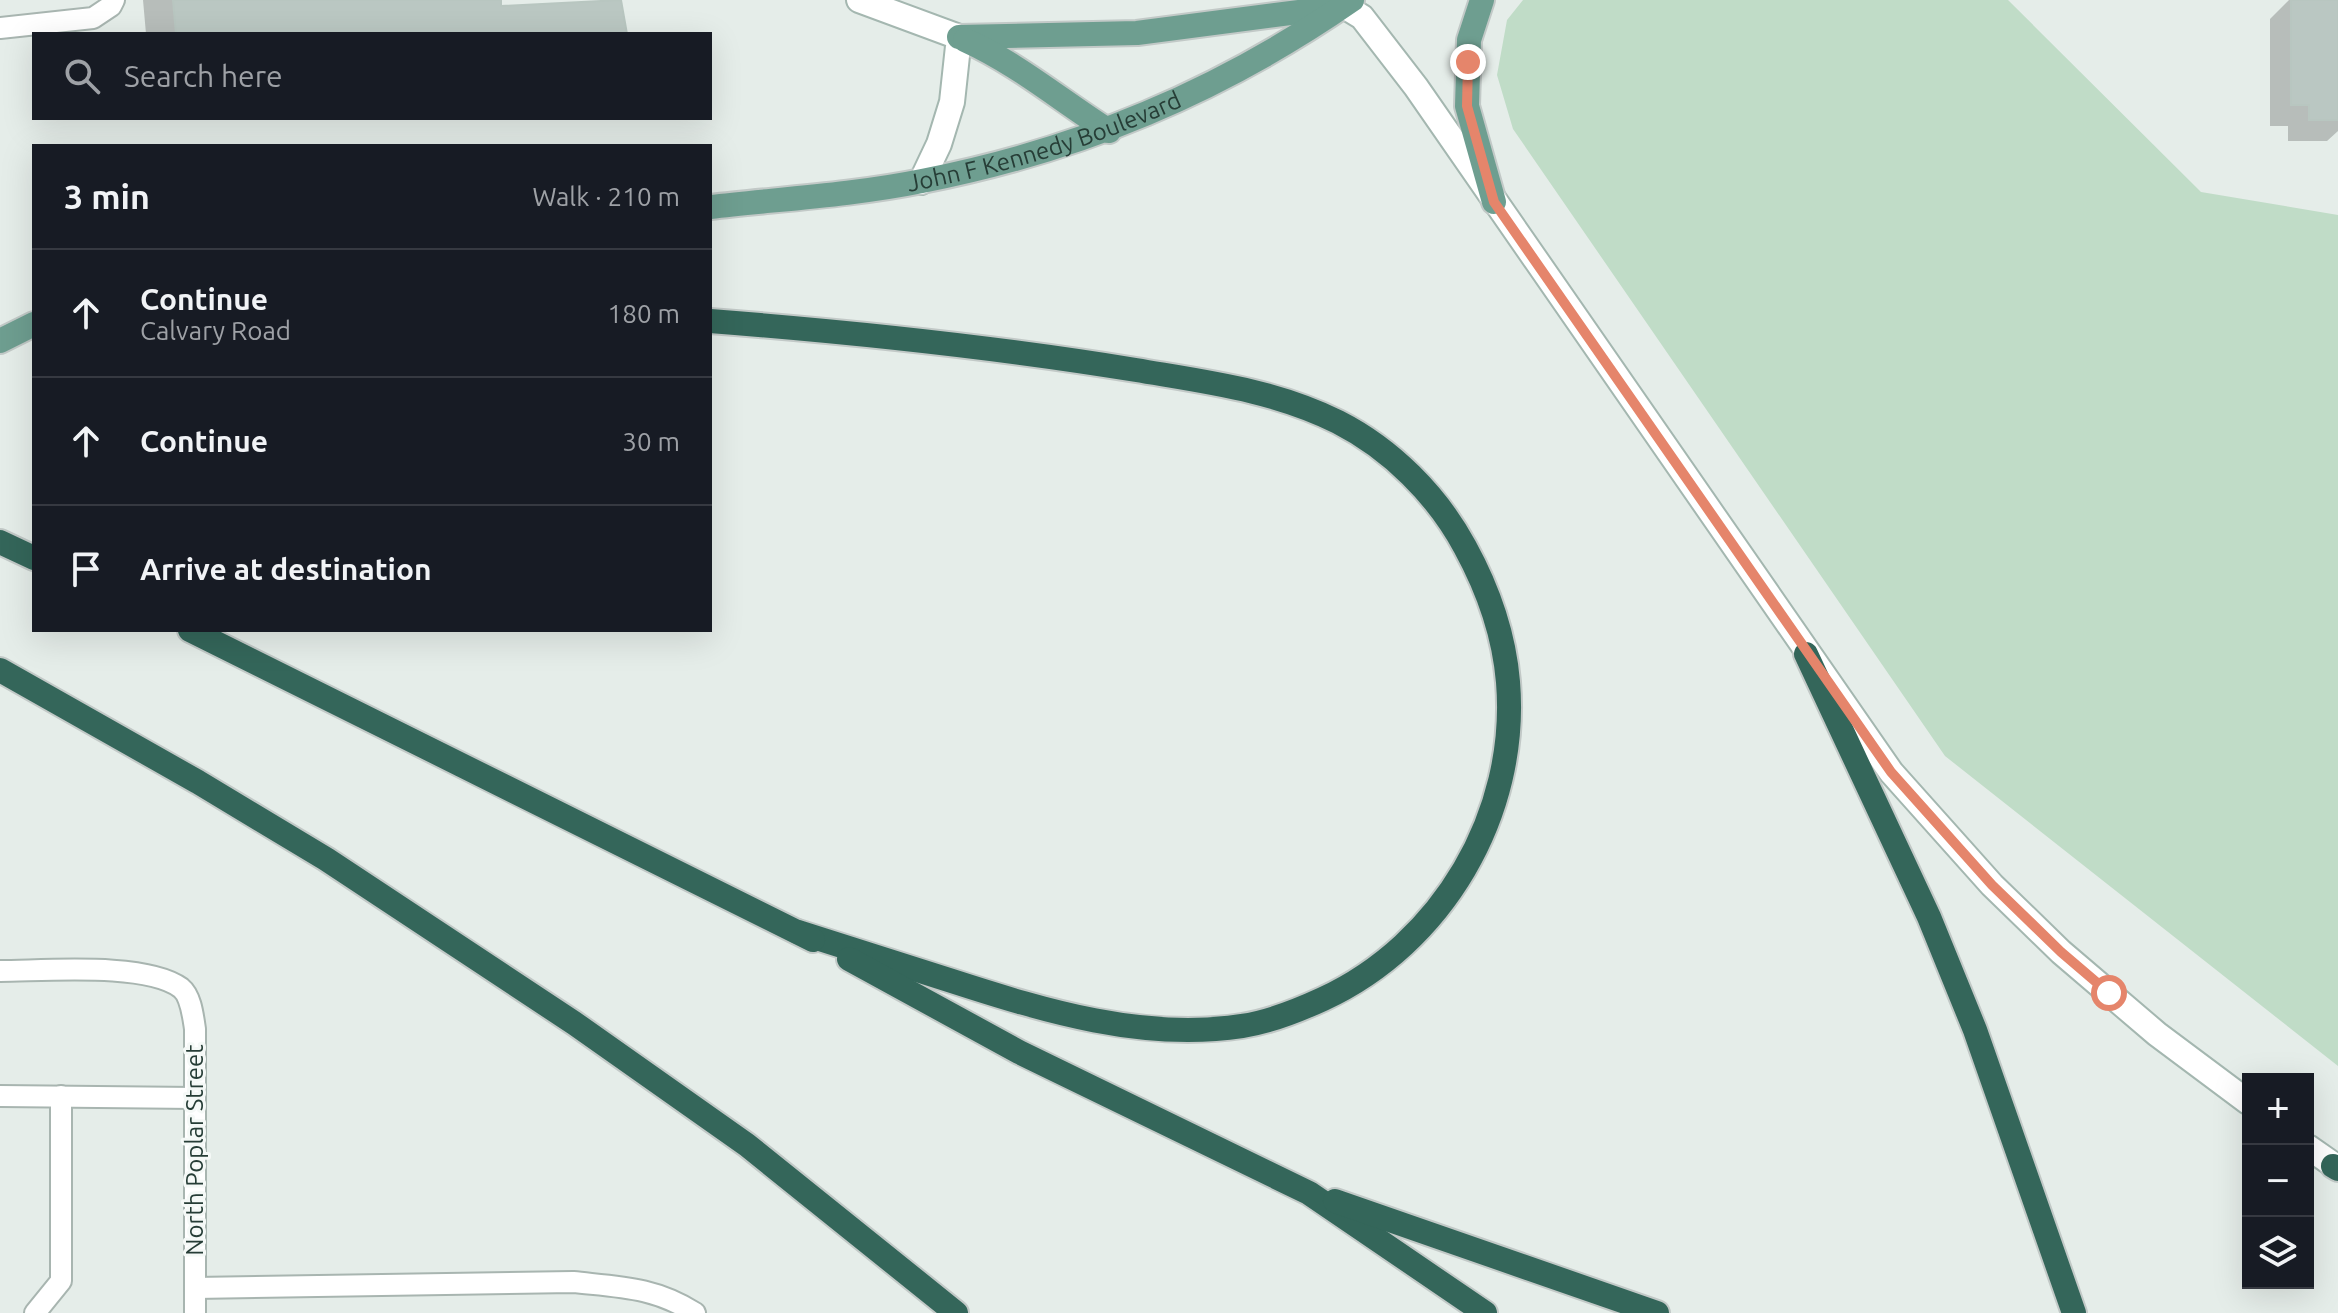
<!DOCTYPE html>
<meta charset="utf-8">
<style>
body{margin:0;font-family:Ubuntu,sans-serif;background:#242831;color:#f1f3f6}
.controls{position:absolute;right:24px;bottom:24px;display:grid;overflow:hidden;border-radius:0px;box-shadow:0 8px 32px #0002}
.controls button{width:72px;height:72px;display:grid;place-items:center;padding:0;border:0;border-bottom:2px solid #363941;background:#171b24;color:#f1f3f6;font:40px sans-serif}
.stop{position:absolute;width:24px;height:24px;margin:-18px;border:6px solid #e5856b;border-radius:50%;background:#fff}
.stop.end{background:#e5856b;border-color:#fff;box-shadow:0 2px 8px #0008}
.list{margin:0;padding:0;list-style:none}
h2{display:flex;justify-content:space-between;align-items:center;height:104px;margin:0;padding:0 32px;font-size:34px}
h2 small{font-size:26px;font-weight:400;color:#9ea1a6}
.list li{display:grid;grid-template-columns:52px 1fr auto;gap:24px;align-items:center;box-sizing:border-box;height:128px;padding:0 32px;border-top:2px solid #363941}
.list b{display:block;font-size:30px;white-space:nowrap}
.list p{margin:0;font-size:26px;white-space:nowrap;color:#9ea1a6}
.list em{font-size:26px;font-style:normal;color:#9ea1a6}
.icon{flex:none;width:44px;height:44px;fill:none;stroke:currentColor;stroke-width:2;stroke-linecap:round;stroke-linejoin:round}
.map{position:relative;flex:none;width:2338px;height:1313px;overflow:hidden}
.search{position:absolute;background:#171b24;box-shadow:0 8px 32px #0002;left:32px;top:32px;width:680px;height:88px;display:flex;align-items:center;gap:20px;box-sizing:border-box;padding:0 28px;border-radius:0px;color:#9ea1a6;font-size:30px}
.panel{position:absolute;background:#171b24;box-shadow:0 8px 32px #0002;left:32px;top:144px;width:680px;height:488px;border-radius:0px}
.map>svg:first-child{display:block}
.green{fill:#c0dcc7}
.shadow{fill:#0003}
.building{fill:#bac7c2;stroke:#b8c6c0;stroke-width:2}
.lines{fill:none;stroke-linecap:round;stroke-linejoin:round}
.lane-casing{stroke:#a8b5b0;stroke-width:24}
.secondary-casing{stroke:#a4b7b0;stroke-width:28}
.primary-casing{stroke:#c2c9c7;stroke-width:28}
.highway-casing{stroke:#c2c9c7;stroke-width:28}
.lane{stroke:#fff;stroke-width:20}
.secondary{stroke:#fff;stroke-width:24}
.primary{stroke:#6e9e90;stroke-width:24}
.highway{stroke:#34665a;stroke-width:24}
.route{stroke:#e5856b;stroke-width:10}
.labels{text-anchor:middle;stroke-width:6;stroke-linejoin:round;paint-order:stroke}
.street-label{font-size:24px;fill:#263d36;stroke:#f5f9f7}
</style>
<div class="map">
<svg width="2338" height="1313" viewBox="0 0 2338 1313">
<rect width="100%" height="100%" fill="#e5ede9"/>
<!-- green -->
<polygon class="green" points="1523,0 2008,0 2201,192 2338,215 2338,1066 1945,756 1513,129 1497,75 1507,20"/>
<!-- shadow -->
<g class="shadow">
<polygon points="143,0 499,0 499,8 625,34 146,34"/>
<polygon points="2289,0 2338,0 2338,131 2327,141 2288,141 2288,126 2270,126 2270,19"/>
</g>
<!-- building -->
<g class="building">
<polygon points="173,0 501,0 501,6 621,0 627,34 176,34"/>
<polygon points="2291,0 2338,0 2338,120 2309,120 2309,105 2291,105"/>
</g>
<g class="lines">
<!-- lane casing -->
<g class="lane-casing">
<g id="lane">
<polyline points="0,28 93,18 111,6 114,0"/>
<path d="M 0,971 C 44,971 146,962 181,988 C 191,996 193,1016 195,1029 L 195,1313"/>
<polyline points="0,1096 195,1098"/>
<path d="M 195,1288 L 573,1282 C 619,1287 655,1287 695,1313"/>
<polyline points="35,1313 61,1281 61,1096"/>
</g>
</g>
<!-- secondary casing -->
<g class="secondary-casing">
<g id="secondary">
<polyline points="859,0 959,37 952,102 939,144 921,182"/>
<polyline points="1344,6 1362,17 1416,87 1891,772 1992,885 2061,952 2157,1034 2248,1102"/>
<polyline points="2308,1147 2338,1168"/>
</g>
</g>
<!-- primary casing -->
<g class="primary-casing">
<g id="primary">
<polyline points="1482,0 1469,40 1467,106 1494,202"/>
<polyline points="959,37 1137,33 1337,7"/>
<path d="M 965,40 C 1018,64 1060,100 1109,131"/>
<path id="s1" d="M 710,207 C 780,199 853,195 922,181 C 1080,150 1219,92 1352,0"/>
<polyline points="0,341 34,324"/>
</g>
</g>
<!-- highway casing -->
<g class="highway-casing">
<g id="highway">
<path d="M 710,321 C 852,332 995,347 1136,370 C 1206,382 1274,390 1338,422 C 1391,449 1437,495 1465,547 C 1488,589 1504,634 1508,682 C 1519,814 1442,944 1323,999 C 1297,1011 1270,1022 1242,1026 C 1143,1041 1045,1011 952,981 C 901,965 849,948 798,932"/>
<polyline points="0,542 34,558"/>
<polyline points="190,630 813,940"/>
<polyline points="1806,654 1929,917 1975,1030 2074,1313"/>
<polyline points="0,670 198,782 326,859 574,1023 747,1145 956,1313"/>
<polyline points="849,959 1019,1052 1309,1193 1485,1313"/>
<polyline points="2333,1166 2338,1169"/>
<polyline points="1335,1201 1657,1313"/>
</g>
</g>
<!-- lane -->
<use href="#lane" class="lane"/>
<!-- secondary -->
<use href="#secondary" class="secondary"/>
<!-- primary -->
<use href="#primary" class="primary"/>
<!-- highway -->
<use href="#highway" class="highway"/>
</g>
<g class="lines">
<!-- route -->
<polyline class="route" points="1468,62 1467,106 1494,202 1891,772 1992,885 2061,952 2109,993"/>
</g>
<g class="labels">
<!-- street labels -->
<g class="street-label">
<text dy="8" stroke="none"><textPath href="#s1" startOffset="342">John F Kennedy Boulevard</textPath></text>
<text transform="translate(195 1150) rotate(-90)" y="8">North Poplar Street</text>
</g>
</g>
</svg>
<div class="controls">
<button>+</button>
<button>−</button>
<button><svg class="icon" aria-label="layers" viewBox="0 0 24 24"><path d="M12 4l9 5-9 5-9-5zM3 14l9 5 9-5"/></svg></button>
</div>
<div class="stop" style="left:2109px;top:993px"></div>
<div class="stop end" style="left:1468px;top:62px"></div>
<div class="search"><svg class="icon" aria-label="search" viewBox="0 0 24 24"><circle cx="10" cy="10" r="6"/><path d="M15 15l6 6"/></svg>Search here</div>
<section class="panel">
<h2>3 min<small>Walk · 210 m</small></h2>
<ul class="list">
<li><svg class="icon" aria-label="ahead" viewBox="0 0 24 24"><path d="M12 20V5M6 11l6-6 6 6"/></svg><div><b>Continue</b><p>Calvary Road</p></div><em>180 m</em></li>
<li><svg class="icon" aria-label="ahead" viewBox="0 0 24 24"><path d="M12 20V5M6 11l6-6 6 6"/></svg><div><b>Continue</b></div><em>30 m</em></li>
<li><svg class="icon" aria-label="arrive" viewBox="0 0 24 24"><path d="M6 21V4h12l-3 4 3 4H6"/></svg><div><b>Arrive at destination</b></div></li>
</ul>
</section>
</div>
